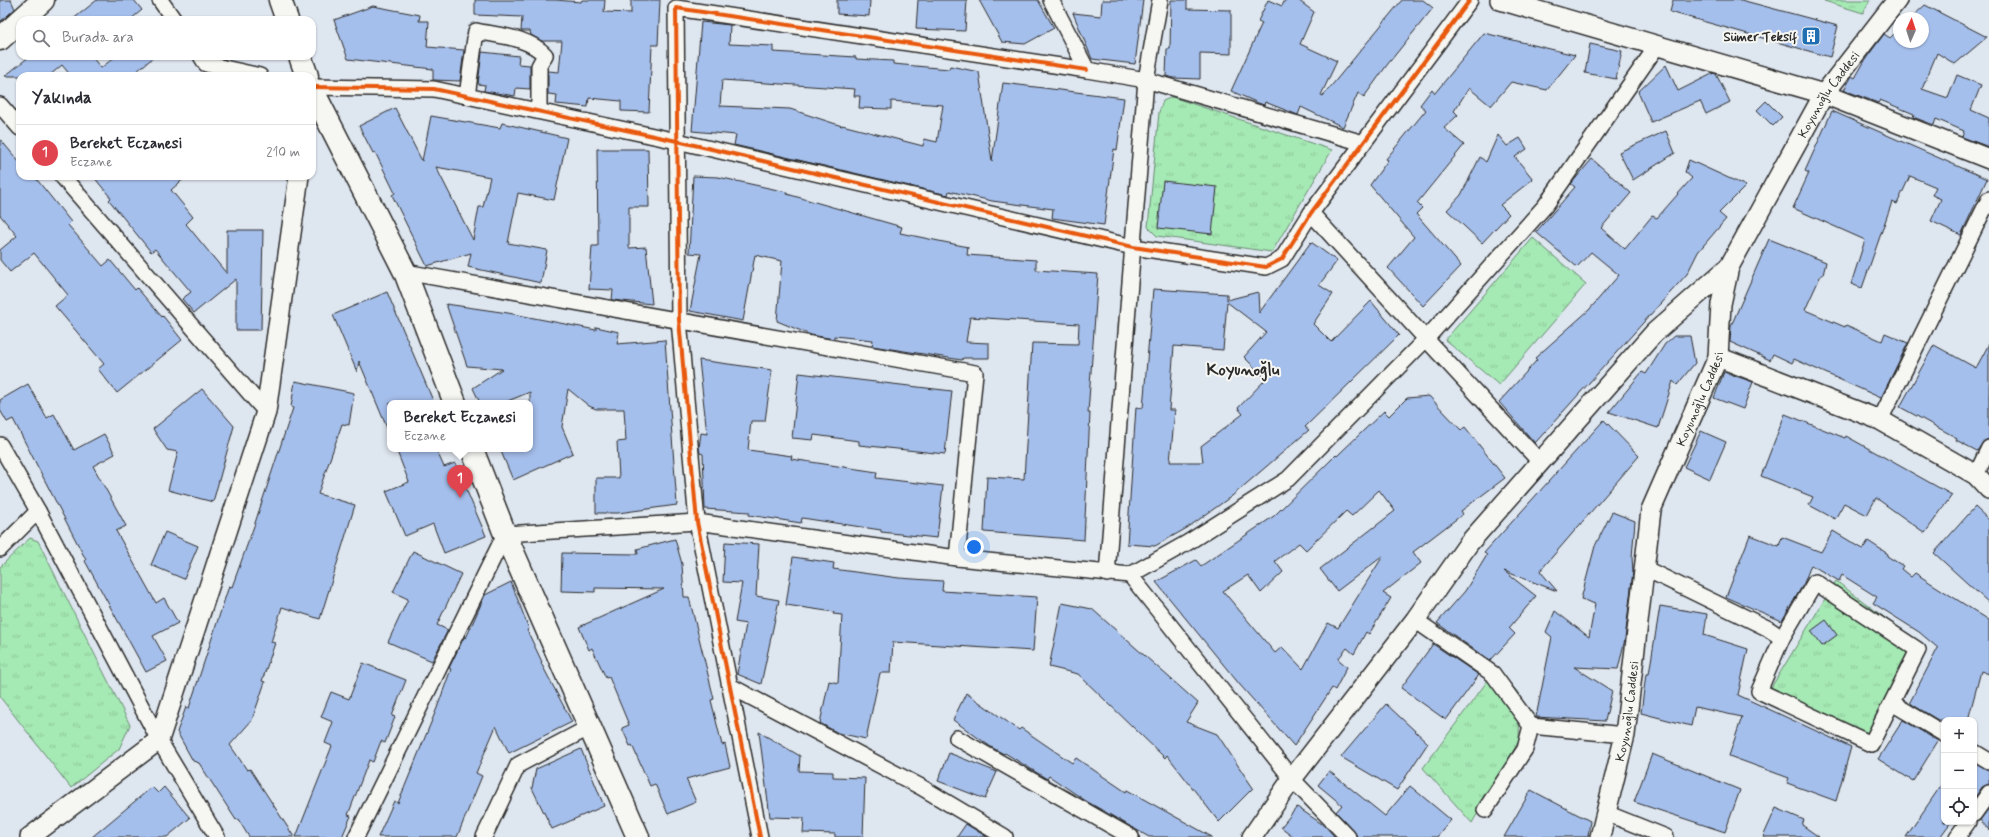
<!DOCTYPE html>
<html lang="tr">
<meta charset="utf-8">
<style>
body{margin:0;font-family:Mynerve,sans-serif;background:#f7f7f7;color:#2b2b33}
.controls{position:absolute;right:12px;bottom:12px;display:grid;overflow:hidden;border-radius:8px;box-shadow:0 1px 3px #0004}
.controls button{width:36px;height:36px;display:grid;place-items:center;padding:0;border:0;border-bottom:1px solid #e1e1e2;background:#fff;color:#2b2b33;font:20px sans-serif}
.compass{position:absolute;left:1893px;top:12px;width:36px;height:36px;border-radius:50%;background:#fff;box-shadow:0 1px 3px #0004;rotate:3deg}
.you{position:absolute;left:974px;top:547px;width:14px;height:14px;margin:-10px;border:3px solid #fff;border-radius:50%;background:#1a73e8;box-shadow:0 0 0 6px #1a73e833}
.badge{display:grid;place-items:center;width:26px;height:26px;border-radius:50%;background:#1f6fb2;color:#fff;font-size:13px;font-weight:700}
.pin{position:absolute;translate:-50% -33px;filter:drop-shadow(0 1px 2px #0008)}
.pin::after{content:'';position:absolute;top:21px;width:14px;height:12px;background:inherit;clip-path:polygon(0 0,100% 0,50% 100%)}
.popup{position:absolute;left:387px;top:400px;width:146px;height:52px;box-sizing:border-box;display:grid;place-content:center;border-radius:8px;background:#fff;filter:drop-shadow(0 1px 3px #0005);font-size:13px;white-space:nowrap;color:#7c7c81}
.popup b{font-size:15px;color:#2b2b33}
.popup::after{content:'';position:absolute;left:50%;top:100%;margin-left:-8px;border:8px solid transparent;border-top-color:#fff}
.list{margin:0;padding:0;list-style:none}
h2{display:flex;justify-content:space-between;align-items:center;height:52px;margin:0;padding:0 16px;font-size:17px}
h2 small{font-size:13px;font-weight:400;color:#7c7c81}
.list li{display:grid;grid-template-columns:26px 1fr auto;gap:12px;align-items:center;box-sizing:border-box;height:56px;padding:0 16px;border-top:1px solid #e1e1e2}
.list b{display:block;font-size:15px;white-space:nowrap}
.list p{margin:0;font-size:13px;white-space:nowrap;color:#7c7c81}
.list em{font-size:13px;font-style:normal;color:#7c7c81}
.icon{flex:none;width:22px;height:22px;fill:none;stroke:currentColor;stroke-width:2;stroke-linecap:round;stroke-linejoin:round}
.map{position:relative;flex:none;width:1989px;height:837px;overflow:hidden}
.search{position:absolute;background:#fff;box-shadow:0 1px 3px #0004;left:16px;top:16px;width:300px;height:44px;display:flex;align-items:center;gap:10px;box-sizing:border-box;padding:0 14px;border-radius:12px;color:#7c7c81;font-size:15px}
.panel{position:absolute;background:#fff;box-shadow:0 1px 3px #0004;left:16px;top:72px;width:300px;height:108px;border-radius:12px}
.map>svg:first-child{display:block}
.park{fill:url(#park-tufts);stroke:#688a70}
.building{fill:#a5bfec;stroke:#2b2b2b;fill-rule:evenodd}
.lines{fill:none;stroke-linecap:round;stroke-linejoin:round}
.minor-casing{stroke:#2b2b2b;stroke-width:18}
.tertiary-casing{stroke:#2b2b2b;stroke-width:22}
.secondary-casing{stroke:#2b2b2b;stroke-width:25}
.minor{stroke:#f6f6f2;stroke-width:15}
.tertiary{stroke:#f6f6f2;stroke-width:19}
.secondary{stroke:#f6f6f2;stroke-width:22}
.cycleway-casing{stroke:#f6f6f2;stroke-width:6}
.cycleway{stroke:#e8590c;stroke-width:4}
.labels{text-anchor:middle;stroke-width:4;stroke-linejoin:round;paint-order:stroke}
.poi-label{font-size:13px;font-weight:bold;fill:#2b2b2b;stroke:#f6f6f2;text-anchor:end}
.street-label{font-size:13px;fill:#2b2b2b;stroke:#f6f6f2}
.district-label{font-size:17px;font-weight:bold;fill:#2b2b2b;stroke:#f6f6f2}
</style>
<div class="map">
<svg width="1989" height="837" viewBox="0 0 1989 837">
<defs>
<pattern id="park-tufts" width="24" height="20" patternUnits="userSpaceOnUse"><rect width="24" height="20" fill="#a5e9b4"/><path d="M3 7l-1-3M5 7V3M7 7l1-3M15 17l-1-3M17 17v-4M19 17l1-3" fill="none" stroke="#8ec89b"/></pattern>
</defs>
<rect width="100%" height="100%" fill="#dee6f0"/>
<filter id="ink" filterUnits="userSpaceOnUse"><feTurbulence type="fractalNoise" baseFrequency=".025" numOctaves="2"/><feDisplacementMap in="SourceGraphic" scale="8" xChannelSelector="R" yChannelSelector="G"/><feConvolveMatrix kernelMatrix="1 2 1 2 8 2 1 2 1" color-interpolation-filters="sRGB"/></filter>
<g filter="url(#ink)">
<!-- park -->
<g class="park">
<polygon points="1821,0 1870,0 1863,13"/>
<polygon points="1172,97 1332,150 1272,252 1157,236 1148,227 1159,112 1163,101"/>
<polygon points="1533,238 1586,284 1499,385 1445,340"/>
<polygon points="30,538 38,541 130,725 119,749 71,788 0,697 0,567"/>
<polygon points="1836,581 1925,648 1877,751 1764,699"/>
<polygon points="1497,668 1520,695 1519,741 1472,823 1423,768"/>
</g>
<!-- building -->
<g class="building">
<polygon points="0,0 11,0 15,9 0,22"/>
<polygon points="97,0 134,0 142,10 130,20 72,20"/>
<polygon points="475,0 555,0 581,2 582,0 605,0 604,12 631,13 631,0 660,0 658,45 652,45 649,112 621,111 621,101 589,98 588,107 556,104 557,95 548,94 548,71 559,72 562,41 542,41 531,35 530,31 521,31 522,17 475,15"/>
<polygon points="837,0 870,0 869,16 837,14"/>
<polygon points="918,0 967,0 965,31 916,29"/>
<polygon points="979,0 1038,0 1054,28 1025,44 1002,42"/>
<polygon points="1102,0 1143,0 1135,64 1092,59 1073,13 1101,16"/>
<polygon points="1171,0 1187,0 1187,9 1231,10 1231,54 1200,53 1200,79 1173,78 1166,76 1167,49 1170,49"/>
<polygon points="1268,0 1282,6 1285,0 1298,0 1314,12 1300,44 1337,61 1321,95 1323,96 1402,0 1423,0 1433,8 1387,65 1364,97 1358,93 1343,127 1301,107 1298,115 1265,102 1264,105 1258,103 1231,91 1262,23 1258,21"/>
<polygon points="1673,0 1741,0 1838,26 1830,57 1670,12"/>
<polygon points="1925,5 1987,37 1955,64 1937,53 1922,89 1948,98 1957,75 1981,85 1971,110 1989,118 1989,147 1962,137 1964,131 1936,119 1934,125 1913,117 1914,114 1880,100 1878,103 1844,90 1852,76 1855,78 1867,57 1884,34 1890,38 1899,29 1899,42 1923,42 1923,18 1911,18"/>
<polygon points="373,6 420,15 419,21 429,21 427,47 464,50 460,81 433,80 433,69 348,59 334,20"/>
<path d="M 701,22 L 730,25 L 729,44 L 773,46 L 773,52 L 856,57 L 856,59 L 893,61 L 893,64 L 949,69 L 950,66 L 979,72 L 992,161 L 1003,83 L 1124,98 L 1117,150 L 1114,149 L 1104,225 L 1052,218 L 1053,209 L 992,201 L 949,191 L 948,195 L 734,145 L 736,135 L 692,131 ZM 722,80 L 855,89 L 854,96 L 860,96 L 859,108 L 891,109 L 891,101 L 943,105 L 937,142 L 924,139 L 923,146 L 842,125 L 842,126 L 790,109 L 720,106 Z"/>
<polygon points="1484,33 1575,55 1547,90 1511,82 1491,106 1469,88 1454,111 1458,115 1444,128 1464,145 1417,203 1422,208 1416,214 1461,266 1423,306 1388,268 1414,237 1370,185 1388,160 1386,159 1426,110 1420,105 1432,89 1435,93"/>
<polygon points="1590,44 1622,51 1616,79 1585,73"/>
<polygon points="482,52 519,56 518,64 530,65 530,89 516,88 515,96 484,91 485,85 478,84"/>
<polygon points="30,56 91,56 101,68 116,56 155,56 131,76 71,76 62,65 49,76 5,76"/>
<polygon points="1666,65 1678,91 1714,73 1716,74 1730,102 1706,114 1700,101 1651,122 1638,92"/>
<polygon points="1766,101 1782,117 1773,126 1757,110"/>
<path d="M 395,108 L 422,161 L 431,116 L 500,128 L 502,123 L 567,138 L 554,200 L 518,193 L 508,243 L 547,250 L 541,283 L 468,267 L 471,253 L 427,266 L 392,195 L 395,193 L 375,152 L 373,153 L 359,126 ZM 436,167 L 490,177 L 483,207 L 479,207 L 473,240 Z"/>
<polygon points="1832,111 1987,179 1961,235 1931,221 1941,199 1932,195 1936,187 1910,176 1897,204 1892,202 1862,288 1851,284 1865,240 1793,208 1809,173 1805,171"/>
<polygon points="1666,131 1675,153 1633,180 1619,152"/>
<polygon points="1498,135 1507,146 1520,138 1527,149 1515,157 1533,179 1500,205 1509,214 1482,243 1447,210 1461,195 1480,157 1486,162"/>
<polygon points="0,139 20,163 20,176 34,176 71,222 68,225 103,266 110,260 135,290 137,288 162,317 163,316 182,340 117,393 98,369 104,364 55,306 68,295 34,253 10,272 0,260 0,250 17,236 0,215"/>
<polygon points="597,149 648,149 649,207 629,207 629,248 646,247 652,304 612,300 613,290 589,289 592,246 598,246"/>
<polygon points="1592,159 1631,193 1601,228 1625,249 1652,216 1657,218 1692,178 1685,172 1689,160 1746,186 1719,213 1726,219 1698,252 1687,274 1535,443 1499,402 1537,360 1535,358 1589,310 1619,275 1591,252 1577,267 1536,232 1575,187 1571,184"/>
<polygon points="93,176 187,176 171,190 193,217 186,224 227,274 227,230 263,230 261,330 236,330 236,279 194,313 182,299 191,292 155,249 151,252 109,200 111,198"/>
<polygon points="693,176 718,177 787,192 787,194 902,227 900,233 968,247 967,255 1036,260 1036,270 1098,274 1088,413 1090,413 1084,540 984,532 987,477 1024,479 1032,343 1078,344 1079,324 970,317 966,342 989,343 989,358 963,358 962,360 872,346 873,340 834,336 834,339 811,335 777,321 782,261 755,255 743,321 690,311 701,254 689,253"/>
<polygon points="1163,181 1217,187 1212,234 1158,228"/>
<polygon points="1769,239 1826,262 1823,275 1821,275 1805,310 1845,327 1846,325 1882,341 1885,333 1908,343 1881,398 1794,359 1792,363 1773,354 1770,360 1730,342 1731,326"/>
<path d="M 1311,242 L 1337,261 L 1319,285 L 1333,294 L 1313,324 L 1331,342 L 1371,301 L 1399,335 L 1305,427 L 1309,430 L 1232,496 L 1187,528 L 1155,546 L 1127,544 L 1136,407 L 1143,408 L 1153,289 L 1227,294 L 1227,300 L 1258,292 L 1259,313 ZM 1227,302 L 1266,332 L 1244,357 L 1266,379 L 1238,408 L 1243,414 L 1201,446 L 1203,462 L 1170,462 L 1175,410 L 1169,410 L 1174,346 L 1223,350 Z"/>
<polygon points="387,292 434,403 390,403 390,435 359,361 357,372 333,315"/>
<polygon points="446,304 508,313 596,330 596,327 619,332 617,344 665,340 677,505 618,513 596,513 596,478 619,478 617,442 626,441 624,409 596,409 589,406 568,389 562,427 573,453 513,480 500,449 530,449 530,392 503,403 480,403 473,388 502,369 467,366"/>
<polygon points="1674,336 1690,336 1695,363 1677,385 1673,381 1658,428 1609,412 1642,372 1646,374 1665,344"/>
<polygon points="1989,344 1989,439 1984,441 1977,451 1956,440 1957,438 1900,407 1934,345 1976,368"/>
<polygon points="699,360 772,370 765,421 751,421 748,450 792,456 791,459 877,472 876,478 943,486 937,538 881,532 881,530 802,518 801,523 749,515 749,512 705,509 703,454 700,453 699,448 701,433 707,434"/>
<polygon points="1724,372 1753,382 1743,409 1714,398"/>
<polygon points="799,373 952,391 945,454 859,445 859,441 814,435 813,440 792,438"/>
<polygon points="295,381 354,393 349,425 342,424 318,494 355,505 320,619 282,607 271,642 275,643 262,681 265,682 252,720 230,745 247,770 250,769 294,837 249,837 238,819 236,820 199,763 193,761 177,732 186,707 189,708 229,586 232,587 254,526 293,408 291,407"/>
<polygon points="28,384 47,418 54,414 74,450 104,434 115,454 93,466 126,526 116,531 156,603 164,598 178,623 153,636 167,661 146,672 85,561 86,560 13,419 7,422 0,410 0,400"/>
<polygon points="202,389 234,426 213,502 168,490 178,452 167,450 153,429"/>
<path d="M 1429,396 L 1461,430 L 1465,427 L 1505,478 L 1461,511 L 1463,514 L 1413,552 L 1421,563 L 1383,593 L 1391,598 L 1369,634 L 1366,632 L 1354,654 L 1347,648 L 1338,659 L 1347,667 L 1335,690 L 1332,688 L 1294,746 L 1240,685 L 1156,582 L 1196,560 L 1201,566 L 1274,516 L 1336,455 L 1337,456 L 1384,411 L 1389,416 L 1407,398 ZM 1379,490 L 1395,511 L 1320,569 L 1337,591 L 1383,556 L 1338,628 L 1328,623 L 1303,669 L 1282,647 L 1275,653 L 1223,591 L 1248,575 L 1261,593 L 1283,572 L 1275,561 L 1299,543 L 1306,550 L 1346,511 L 1352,516 Z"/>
<polygon points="1785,414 1845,438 1846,436 1952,495 1925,533 1876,498 1867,515 1844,503 1835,519 1809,505 1813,497 1761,476"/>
<polygon points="1604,420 1639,456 1540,571 1557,591 1504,571 1536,596 1509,628 1515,634 1490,661 1437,623 1465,591 1487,555 1484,553"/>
<polygon points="1701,431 1726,442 1710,479 1684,467"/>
<polygon points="396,449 436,449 444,467 455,463 486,536 444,553 433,524 405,536 386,491 409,482"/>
<polygon points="1975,507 1989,520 1989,603 1934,553"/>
<polygon points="1612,512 1635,521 1632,557 1633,571 1625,639 1618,669 1574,667 1612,691 1605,721 1536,717 1552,637 1546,632 1555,611 1589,637 1595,604 1581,599 1595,546"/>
<polygon points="1833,531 1863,549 1868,541 1888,554 1887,556 1903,566 1901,569 1911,577 1915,573 1989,620 1989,674 1981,671 1968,720 1938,720 1913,705 1910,702 1938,648 1919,632 1873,603 1877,597 1842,575 1839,581 1811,565 1804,583 1782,621 1726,597 1750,535 1779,546 1782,537 1821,552"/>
<polygon points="165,532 198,546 184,579 151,565"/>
<polygon points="675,539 682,564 684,597 689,597 714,699 711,700 722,745 725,744 730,767 686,779 696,802 668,814 655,784 650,786 632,745 630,746 622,728 629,725 609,677 606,678 592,648 589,650 579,627 664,589 595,588 595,592 561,591 562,553 638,554 637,549"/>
<polygon points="725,542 759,544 756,596 779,600 761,684 737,674 746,624 735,622 742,583 723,582"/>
<polygon points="413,551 461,574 437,625 448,630 432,661 388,642 408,599 393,592"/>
<polygon points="793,557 834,563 833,569 899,578 943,581 942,591 1037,597 1033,651 893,642 891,673 880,673 866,739 838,733 820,723 829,681 838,683 842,615 833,614 834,612 786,605"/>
<polygon points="511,582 529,629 527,630 542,662 541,663 572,722 509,753 496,726 476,773 482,776 457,837 378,837 394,801 398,803 437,708 451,669 449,668 464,637 466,638 485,595"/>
<polygon points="1062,603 1092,609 1198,703 1186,722 1217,734 1253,788 1219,822 1167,755 1165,758 1078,674 1049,667"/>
<polygon points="1660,606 1707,614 1704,635 1748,649 1738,695 1851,747 1836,801 1787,783 1789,778 1729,756 1742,717 1695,707 1691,726 1641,713 1646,674 1649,674"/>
<polygon points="1826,620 1837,635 1822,646 1811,631"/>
<polygon points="1433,644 1479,675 1446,720 1401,688"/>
<polygon points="363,663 406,680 392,716 395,717 385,743 381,741 373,762 369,760 348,815 351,816 342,837 296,837 332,746 325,743 333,722 321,717 331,692 349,699"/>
<polygon points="966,693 1019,730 1021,728 1072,763 1076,758 1126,792 1127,790 1212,837 1149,837 1086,801 1049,776 1047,779 1005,753 1004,754 991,747 953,720"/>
<polygon points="1386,704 1428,743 1397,790 1341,757"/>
<polygon points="1903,720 1938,741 1913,781 1878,759"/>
<polygon points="759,732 800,756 799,771 833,772 833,777 865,778 863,837 835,837 835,834 803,833 804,818 770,817"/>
<polygon points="581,749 604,806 552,829 532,788 536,769"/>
<polygon points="949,753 997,772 985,799 938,781"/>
<polygon points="1652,754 1740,790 1725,832 1634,802"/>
<polygon points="1974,762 1989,770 1989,784 1982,787 1974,799"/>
<polygon points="1329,771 1385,816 1410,786 1451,820 1437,837 1357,837 1354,831 1336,812 1342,805 1318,785"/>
<polygon points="1944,781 1944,822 1951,822 1940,837 1906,837"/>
<polygon points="152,787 158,793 164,787 190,818 167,837 92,837"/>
<polygon points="1531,790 1590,821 1588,837 1504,837"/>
<polygon points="1297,807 1325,826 1335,837 1294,837 1281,827"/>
<polygon points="1776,808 1804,820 1802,825 1819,837 1763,837"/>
<polygon points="1989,808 1989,830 1980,820"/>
<polygon points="966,824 987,837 957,837"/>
</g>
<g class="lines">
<!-- minor casing -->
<g class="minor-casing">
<g id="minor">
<polyline points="160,0 174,20"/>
<polyline points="1051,0 1087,70 1146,80 1363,143"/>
<polyline points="201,56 206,64 260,76"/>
<polyline points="312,87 434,89 677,141 1133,247 1266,267 1282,259 1311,213 1470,0"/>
<path d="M 467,96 L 476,31 C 500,36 528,37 545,55 L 539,66 L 539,110"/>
<polyline points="0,105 20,128"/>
<polyline points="62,176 266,412"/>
<polyline points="1311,213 1426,339 1288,479 1187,543 1130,575 1292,779 1348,837"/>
<polyline points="405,272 975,373 957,558 1130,575"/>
<polyline points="1880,420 1989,199"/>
<polyline points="0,445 38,511 159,740 217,837"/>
<polyline points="1541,463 1426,339 1545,206 1657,46"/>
<polyline points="1976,475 1989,448"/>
<polyline points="0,549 38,511"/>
<polyline points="1644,568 1767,628 1782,638"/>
<polyline points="1107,574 1146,80 1160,0"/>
<polygon points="1815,582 1918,650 1871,744 1759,691 1782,638"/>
<polyline points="1415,620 1493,674 1531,726 1525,749 1485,810"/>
<polyline points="730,686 921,787 1005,837"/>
<polyline points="1892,703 1944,734"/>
<polyline points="1531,726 1625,735"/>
<polyline points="957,738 1131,837"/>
<polyline points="1974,752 1989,761"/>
<polyline points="1606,813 1666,837"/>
<polyline points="1974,814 1989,793"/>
<polyline points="356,837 505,534 697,522 957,558"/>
<polyline points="484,837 518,765 590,727"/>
<polyline points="760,837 697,522 679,320 676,8 1087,70"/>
<polyline points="1957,837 1968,822"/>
</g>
</g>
<!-- tertiary casing -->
<g class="tertiary-casing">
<g id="tertiary">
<polyline points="1500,0 1824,94 1989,159"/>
<polyline points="1718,357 1880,420 1976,475 1989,489"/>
<polyline points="30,837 159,740 266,412 299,176"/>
<polyline points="1252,837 1292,779 1415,620 1469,543 1654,333 1729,267"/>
<path id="s1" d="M 1600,837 L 1625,735 L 1651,510 L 1718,357 L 1721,304 L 1729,267 L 1824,94 L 1897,0"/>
</g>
</g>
<!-- secondary casing -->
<g class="secondary-casing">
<g id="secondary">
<polyline points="280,0 287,20"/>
<polyline points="21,20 43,0"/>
<polyline points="0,39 20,21"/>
<polyline points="300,56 307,76"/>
<polyline points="312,89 405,272 455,403"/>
<polyline points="472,449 505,534 638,837"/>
</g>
</g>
<!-- minor -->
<use href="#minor" class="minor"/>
<!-- tertiary -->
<use href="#tertiary" class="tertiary"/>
<!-- secondary -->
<use href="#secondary" class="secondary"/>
<!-- cycleway casing -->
<g class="cycleway-casing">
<g id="cycleway">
<polyline points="312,87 434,89 677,141 1133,247 1266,267 1282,259 1311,213 1470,0"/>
<polyline points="760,837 697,522 679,320 676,8 1087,70"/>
</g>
</g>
<!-- cycleway -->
<use href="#cycleway" class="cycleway"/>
</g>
</g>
<!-- icons -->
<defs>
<g id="building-square" transform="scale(1)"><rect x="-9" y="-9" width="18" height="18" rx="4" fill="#1f6fb2" stroke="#f6f6f2"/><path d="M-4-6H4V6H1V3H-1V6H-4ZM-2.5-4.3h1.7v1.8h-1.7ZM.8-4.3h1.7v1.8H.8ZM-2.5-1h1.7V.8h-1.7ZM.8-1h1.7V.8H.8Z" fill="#fff"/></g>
</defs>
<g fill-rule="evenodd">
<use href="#building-square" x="1811" y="36"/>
</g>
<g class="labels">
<!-- poi labels -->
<g class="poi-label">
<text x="1797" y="41">Sümer Teksif</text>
</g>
<!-- street labels -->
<g class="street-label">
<text dy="5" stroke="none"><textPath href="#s1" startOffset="789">Koyunoğlu Caddesi</textPath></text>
<text dy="5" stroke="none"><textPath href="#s1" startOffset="453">Koyunoğlu Caddesi</textPath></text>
<text dy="5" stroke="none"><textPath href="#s1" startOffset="129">Koyunoğlu Caddesi</textPath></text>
</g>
<!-- district labels -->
<g class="district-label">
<text x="1243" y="375">Koyunoğlu</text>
</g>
</g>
</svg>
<div class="controls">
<button>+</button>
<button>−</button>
<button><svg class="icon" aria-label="locate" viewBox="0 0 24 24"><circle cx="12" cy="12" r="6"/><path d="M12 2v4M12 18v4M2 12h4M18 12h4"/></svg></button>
</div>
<svg class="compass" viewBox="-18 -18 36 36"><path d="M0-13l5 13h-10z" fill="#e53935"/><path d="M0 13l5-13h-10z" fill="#7c7c81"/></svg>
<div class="you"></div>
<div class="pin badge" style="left:460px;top:498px;background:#e0444e">1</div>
<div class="popup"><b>Bereket Eczanesi</b>Eczane</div>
<div class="search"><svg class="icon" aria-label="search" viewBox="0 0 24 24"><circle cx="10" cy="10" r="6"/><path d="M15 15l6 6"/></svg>Burada ara</div>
<section class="panel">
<h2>Yakında<small></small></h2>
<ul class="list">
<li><span class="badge" style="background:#e0444e">1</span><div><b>Bereket Eczanesi</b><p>Eczane</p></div><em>210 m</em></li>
</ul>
</section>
</div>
